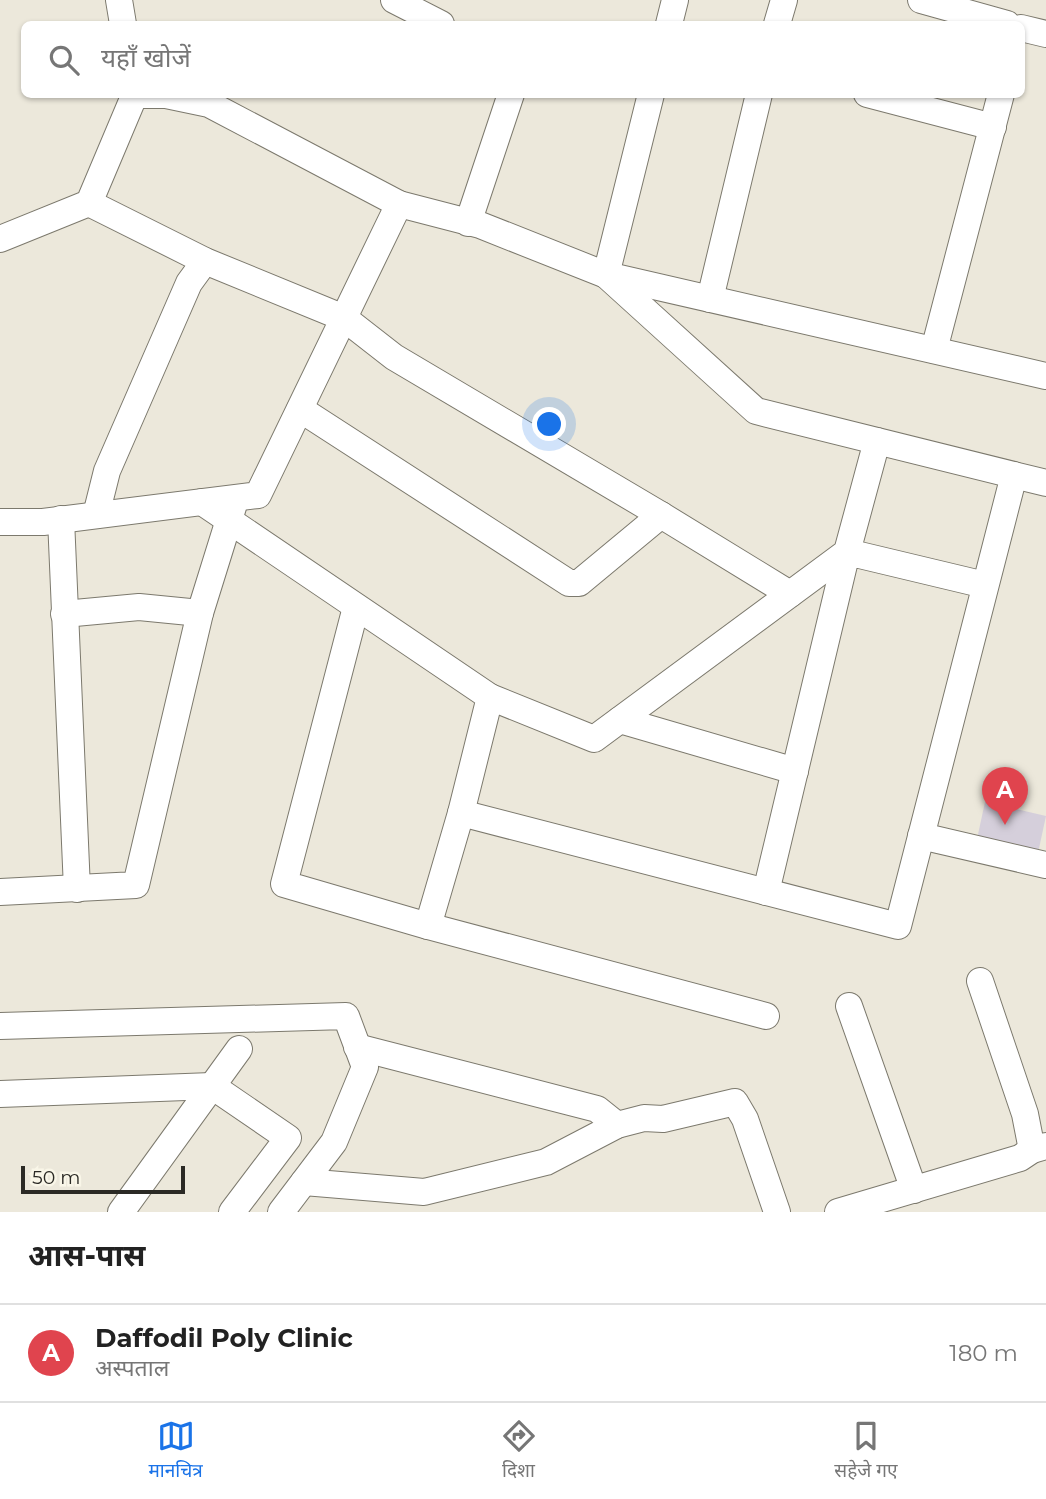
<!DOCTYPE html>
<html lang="hi">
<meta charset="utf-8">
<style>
body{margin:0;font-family:Montserrat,"Noto Sans Devanagari",sans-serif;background:#f2f2f2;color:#222}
.scale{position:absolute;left:21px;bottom:18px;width:164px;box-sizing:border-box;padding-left:7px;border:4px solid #2b2a25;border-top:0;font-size:19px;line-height:24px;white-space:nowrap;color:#2b2a25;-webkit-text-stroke:5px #f9f6e8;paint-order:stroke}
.you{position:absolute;left:550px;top:425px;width:24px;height:24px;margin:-18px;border:5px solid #fff;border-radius:50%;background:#1a73e8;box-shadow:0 0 0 10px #1a73e833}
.badge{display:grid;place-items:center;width:46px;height:46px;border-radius:50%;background:#1a73e8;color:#fff;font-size:23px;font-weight:700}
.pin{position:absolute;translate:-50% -58px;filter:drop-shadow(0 2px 4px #0008)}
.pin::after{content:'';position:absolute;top:37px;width:24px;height:21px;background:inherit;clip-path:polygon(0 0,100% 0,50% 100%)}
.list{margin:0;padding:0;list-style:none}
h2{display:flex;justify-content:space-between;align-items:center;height:91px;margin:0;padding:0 28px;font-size:30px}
h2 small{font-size:23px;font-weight:400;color:#767676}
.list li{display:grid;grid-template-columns:46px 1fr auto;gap:21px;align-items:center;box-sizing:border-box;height:98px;padding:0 28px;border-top:2px solid #e0e0e0}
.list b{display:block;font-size:26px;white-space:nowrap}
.list p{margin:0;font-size:23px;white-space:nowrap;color:#767676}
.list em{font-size:23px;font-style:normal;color:#767676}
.icon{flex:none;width:38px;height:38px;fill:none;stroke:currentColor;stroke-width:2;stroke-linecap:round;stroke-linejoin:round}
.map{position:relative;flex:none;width:1046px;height:1212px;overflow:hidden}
.search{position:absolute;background:#fff;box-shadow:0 2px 5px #0004;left:21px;right:21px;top:21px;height:77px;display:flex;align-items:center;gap:18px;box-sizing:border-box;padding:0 24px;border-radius:10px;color:#767676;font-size:26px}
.sheet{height:189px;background:#fff}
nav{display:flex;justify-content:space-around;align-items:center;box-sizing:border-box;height:98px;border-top:2px solid #e0e0e0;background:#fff;font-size:19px;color:#767676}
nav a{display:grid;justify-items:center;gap:4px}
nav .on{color:#1a73e8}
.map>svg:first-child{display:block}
.building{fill:#d5cfdb}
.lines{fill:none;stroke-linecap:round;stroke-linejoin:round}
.minor-casing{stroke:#7c796d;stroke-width:28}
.minor{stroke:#fff;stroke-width:26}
</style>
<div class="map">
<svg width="1046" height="1212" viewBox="0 0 1046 1212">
<rect width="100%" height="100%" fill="#ece8db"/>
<!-- building -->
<polygon class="building" points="985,802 1046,816 1038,853 977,839"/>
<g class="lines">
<!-- minor casing -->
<g class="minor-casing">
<g id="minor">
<polyline points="119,0 123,24"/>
<polyline points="394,0 441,24"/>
<polyline points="921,0 1007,24"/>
<polyline points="669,24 675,0"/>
<polyline points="777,24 784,0"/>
<polyline points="1021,28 1046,34"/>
<polyline points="651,94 606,275 756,411 1046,483"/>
<polyline points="867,94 993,127"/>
<polyline points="136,95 166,95 209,104 399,204"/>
<polyline points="89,203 205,261 344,318 394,357 661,515 790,594"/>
<polyline points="468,223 511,94"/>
<polyline points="0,239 89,203 135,94"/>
<polyline points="710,299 759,94"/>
<polyline points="934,350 1001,94"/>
<polyline points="300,409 569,583 579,583 661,515"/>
<polyline points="202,502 490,697 461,813 898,926 1014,475"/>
<polyline points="96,515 107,471 189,283 205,261"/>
<polyline points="61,519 77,889"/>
<polyline points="0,522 43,522 258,495 399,204 480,225 606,275 1046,376"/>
<polyline points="356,607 284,884 428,926 766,1016"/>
<polyline points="64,614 139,607 200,613"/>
<polyline points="490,697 594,739 847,552 877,441"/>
<polyline points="620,720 795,771"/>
<polyline points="921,836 1046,865"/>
<polyline points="0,892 136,885 200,613 233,507"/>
<polyline points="766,892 847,552 985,585"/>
<polyline points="428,926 461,813"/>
<polyline points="980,981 1025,1114 1032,1150"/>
<polyline points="849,1006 914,1190"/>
<polyline points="0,1026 346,1016 365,1067 334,1142 281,1212"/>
<polyline points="357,1047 597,1109 617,1125"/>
<polyline points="0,1094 212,1086 288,1138 232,1212"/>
<polyline points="304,1182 424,1192 546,1162 617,1125 644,1118 663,1119 735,1102 745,1119 777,1212"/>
<polyline points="121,1212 239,1049"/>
<polyline points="838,1212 1020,1158 1032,1150 1046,1146"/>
</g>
</g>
<!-- minor -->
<use href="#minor" class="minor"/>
</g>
</svg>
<div class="scale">50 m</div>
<div class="you"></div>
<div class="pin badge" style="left:1005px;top:825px;background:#e0444e">A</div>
<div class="search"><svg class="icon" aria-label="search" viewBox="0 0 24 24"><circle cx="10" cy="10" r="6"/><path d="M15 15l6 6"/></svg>यहाँ खोजें</div>
</div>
<section class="sheet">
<h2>आस-पास<small></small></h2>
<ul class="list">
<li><span class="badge" style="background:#e0444e">A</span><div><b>Daffodil Poly Clinic</b><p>अस्पताल</p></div><em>180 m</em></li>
</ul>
</section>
<nav>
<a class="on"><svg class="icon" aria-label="map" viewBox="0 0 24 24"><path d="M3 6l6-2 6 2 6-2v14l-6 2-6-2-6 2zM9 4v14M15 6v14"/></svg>मानचित्र</a>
<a><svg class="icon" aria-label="directions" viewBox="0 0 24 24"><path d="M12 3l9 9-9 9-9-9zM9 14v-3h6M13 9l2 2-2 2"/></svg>दिशा</a>
<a><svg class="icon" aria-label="saved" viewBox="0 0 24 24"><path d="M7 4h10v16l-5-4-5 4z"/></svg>सहेजे गए</a>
</nav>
